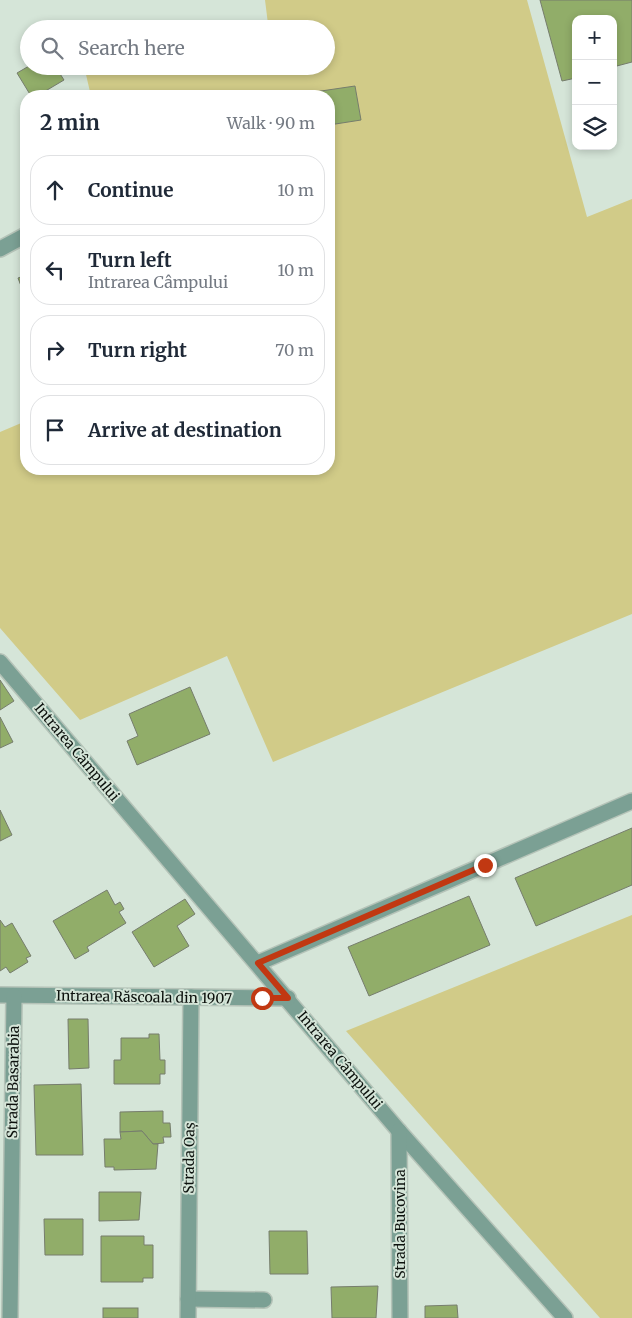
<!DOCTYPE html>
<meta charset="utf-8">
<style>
body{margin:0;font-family:Merriweather,serif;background:#f6f6f7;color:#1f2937}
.controls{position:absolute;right:15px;top:15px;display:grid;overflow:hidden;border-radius:10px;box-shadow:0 2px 8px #0003}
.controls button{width:45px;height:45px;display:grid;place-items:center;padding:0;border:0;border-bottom:1px solid #e0e1e3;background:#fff;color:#1f2937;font:25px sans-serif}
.stop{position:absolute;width:15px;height:15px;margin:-11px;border:4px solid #c13812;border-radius:50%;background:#fff}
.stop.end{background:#c13812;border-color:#fff;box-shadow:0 1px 5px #0008}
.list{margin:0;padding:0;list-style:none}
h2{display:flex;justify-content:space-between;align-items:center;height:65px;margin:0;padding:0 20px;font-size:21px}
h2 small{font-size:16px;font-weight:400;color:#747a83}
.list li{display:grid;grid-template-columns:32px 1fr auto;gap:15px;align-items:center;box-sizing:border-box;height:70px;margin:0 10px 10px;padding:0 10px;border:1px solid #e0e1e3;border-radius:20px}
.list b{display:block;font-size:19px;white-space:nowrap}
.list p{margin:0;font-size:16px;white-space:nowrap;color:#747a83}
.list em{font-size:16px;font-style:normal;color:#747a83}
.icon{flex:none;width:28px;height:28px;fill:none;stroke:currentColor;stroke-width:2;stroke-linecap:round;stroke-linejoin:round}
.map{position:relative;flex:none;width:632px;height:1318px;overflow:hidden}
.search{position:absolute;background:#fff;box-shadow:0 2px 8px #0003;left:20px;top:20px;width:315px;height:55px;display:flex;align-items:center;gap:12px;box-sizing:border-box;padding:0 18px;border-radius:28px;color:#747a83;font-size:19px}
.panel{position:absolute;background:#fff;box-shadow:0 2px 8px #0003;left:20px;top:90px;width:315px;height:385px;border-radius:20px}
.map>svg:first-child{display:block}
.green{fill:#d1cb88}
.building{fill:#91ad69;stroke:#767d6d}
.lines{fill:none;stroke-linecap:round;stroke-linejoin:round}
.minor-casing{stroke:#b5c3b8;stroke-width:18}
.minor{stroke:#7ba094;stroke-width:15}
.route{stroke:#c13812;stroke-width:6}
.labels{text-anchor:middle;stroke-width:4;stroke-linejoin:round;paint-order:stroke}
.street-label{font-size:14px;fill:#0c110d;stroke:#d5e5d8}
</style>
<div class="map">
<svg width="632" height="1318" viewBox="0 0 632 1318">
<rect width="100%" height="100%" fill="#d5e5d8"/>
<!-- green -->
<g class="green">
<polygon points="265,0 527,0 587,217 632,199 632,614 273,762 227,656 80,720 0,628 0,432 26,421 26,469 329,469 329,96 91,96 84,66 326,66 326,29 245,29 268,24"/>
<polygon points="632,915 632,1318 600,1318 346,1031"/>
</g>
<!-- building -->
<g class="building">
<polygon points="540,0 632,0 632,62 613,67 613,19 576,19 576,78 562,81"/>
<polygon points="29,66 55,66 64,80 37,96 31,96 17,73"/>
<polygon points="355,86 361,120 329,125 329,96 287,96"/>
<polygon points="26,275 26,299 18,278"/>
<polygon points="0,680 14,701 0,710"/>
<polygon points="190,687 210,734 137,765 127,741 138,736 129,714"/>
<polygon points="0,717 13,742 0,748"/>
<polygon points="0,810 12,835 0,841"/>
<polygon points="632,828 632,885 536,926 515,878"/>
<polygon points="107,890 115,905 120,902 124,909 119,912 126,923 87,947 89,951 75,959 53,921"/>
<polygon points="469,896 490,945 369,996 348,947"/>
<polygon points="185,899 195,914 177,926 189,946 154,967 132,932"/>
<polygon points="0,920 5,927 12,923 31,956 26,958 28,962 10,973 6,967 0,971"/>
<polygon points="68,1019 88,1019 89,1068 69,1069"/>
<polygon points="149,1034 159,1034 160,1060 165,1060 165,1074 160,1074 160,1084 114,1084 114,1060 121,1060 121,1038 149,1038"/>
<polygon points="81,1084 83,1155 36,1155 34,1085"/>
<polygon points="163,1111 163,1123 170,1123 171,1137 163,1137 164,1143 153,1144 142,1131 120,1132 120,1112"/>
<polygon points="142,1131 153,1144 158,1144 156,1169 114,1170 114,1167 105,1167 104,1139 121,1139 120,1132"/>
<polygon points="99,1192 141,1192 139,1220 99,1221"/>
<polygon points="44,1219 83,1219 83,1255 45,1255"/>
<polygon points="269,1231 307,1231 308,1274 270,1274"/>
<polygon points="101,1236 144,1236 144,1245 153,1245 153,1278 143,1278 143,1282 101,1282"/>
<polygon points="378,1286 376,1318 332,1318 331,1287"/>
<polygon points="457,1305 458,1318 425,1318 425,1306"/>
<rect x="103" y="1308" width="35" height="10"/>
</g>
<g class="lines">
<!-- minor casing -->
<g class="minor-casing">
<g id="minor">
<polyline points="0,249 26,235"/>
<polyline points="0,662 399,1131 565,1318"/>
<polyline points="258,963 632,801"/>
<polyline points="0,995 288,998"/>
<polyline points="399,1131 400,1318"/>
<polyline points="188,1299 264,1300"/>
<polyline points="10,1318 14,996"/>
<polyline points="188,1318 191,997"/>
</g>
</g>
<!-- minor -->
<use href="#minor" class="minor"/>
</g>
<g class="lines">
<!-- route -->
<polyline class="route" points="262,998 288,998 258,963 485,865"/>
</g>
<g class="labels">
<!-- street labels -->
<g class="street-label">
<text transform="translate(77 752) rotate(50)" y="5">Intrarea Câmpului</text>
<text transform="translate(144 997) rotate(1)" y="5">Intrarea Răscoala din 1907</text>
<text transform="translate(340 1060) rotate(50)" y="5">Intrarea Câmpului</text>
<text transform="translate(13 1082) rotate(-89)" y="5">Strada Basarabia</text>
<text transform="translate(189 1158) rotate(-89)" y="5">Strada Oaș</text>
<text transform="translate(400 1224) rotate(-90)" y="5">Strada Bucovina</text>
</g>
</g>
</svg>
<div class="controls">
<button>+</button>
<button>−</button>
<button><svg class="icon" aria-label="layers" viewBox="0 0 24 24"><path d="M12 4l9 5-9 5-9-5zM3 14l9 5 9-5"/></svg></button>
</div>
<div class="stop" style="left:262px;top:998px"></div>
<div class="stop end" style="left:485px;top:865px"></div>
<div class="search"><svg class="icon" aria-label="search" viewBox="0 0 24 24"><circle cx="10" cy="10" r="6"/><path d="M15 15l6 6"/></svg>Search here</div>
<section class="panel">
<h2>2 min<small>Walk · 90 m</small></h2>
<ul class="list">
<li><svg class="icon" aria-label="ahead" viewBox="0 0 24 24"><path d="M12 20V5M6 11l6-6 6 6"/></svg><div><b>Continue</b></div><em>10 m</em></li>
<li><svg class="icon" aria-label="left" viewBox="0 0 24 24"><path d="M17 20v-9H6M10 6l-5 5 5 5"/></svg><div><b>Turn left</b><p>Intrarea Câmpului</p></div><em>10 m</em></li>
<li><svg class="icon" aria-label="right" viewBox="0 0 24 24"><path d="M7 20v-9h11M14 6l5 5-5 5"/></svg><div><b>Turn right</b></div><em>70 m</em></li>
<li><svg class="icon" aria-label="arrive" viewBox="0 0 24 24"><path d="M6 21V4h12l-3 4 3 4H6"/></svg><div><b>Arrive at destination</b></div></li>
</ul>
</section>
</div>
